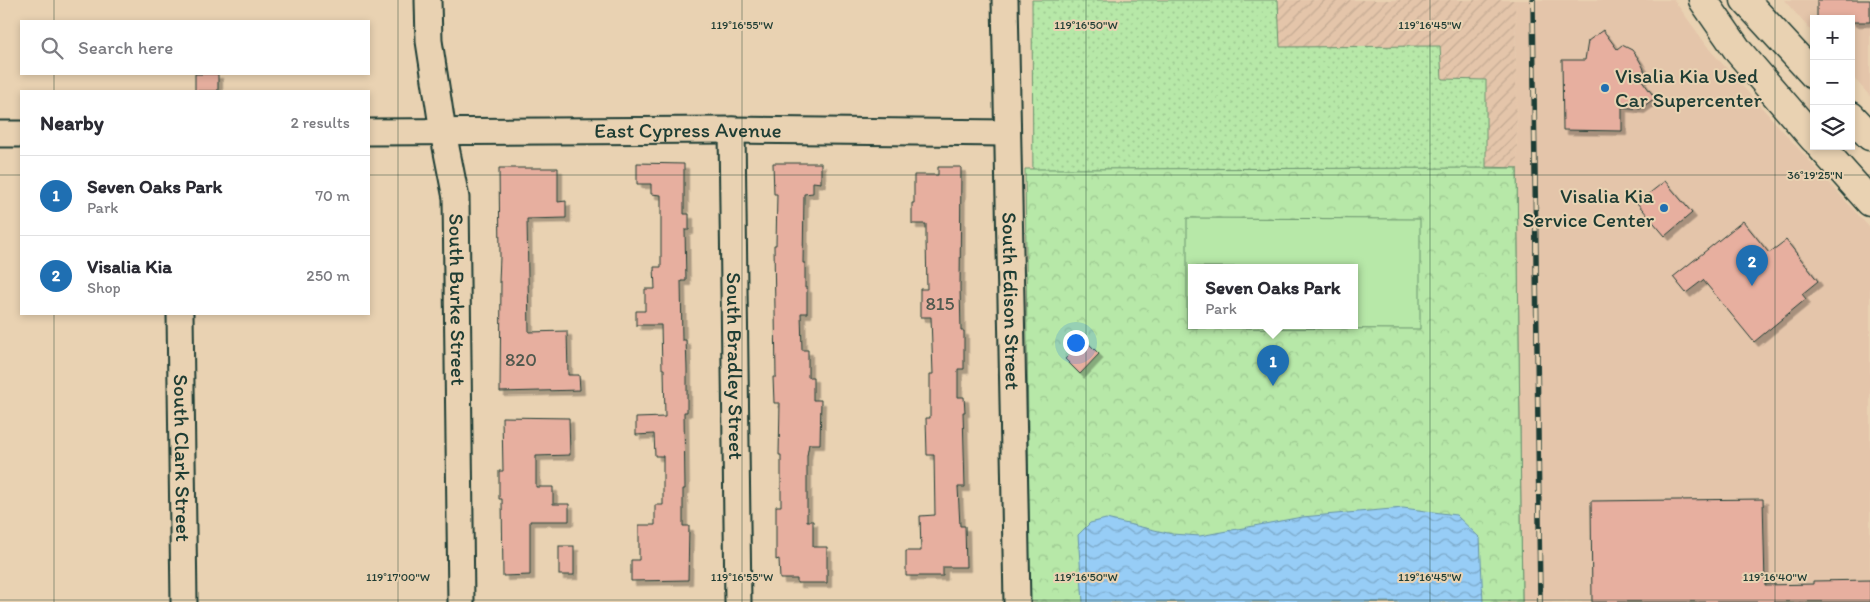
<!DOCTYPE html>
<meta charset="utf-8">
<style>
body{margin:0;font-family:Itim,sans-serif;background:#f7f7f7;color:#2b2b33}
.controls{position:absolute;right:15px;top:15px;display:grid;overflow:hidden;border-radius:0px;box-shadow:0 2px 8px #0003}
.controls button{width:45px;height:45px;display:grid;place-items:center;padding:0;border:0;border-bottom:1px solid #e1e1e2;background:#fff;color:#2b2b33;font:25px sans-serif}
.you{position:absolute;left:1075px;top:342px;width:18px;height:18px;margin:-12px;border:4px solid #fff;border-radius:50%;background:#1a73e8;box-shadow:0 0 0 8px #1a73e833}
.badge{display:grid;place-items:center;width:32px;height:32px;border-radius:50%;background:#1f6fb2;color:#fff;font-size:16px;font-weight:700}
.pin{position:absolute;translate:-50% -41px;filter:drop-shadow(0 1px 2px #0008)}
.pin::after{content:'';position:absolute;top:26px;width:18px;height:15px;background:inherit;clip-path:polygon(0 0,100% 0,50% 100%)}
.popup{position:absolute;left:1188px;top:264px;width:170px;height:65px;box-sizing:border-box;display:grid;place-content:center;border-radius:0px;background:#fff;filter:drop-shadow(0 1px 4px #0005);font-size:16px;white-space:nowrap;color:#7c7c81}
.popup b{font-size:19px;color:#2b2b33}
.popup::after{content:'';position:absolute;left:50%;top:100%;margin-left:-10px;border:10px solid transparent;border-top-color:#fff}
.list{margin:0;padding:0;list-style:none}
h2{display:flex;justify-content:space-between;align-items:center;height:65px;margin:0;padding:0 20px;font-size:21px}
h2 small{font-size:16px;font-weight:400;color:#7c7c81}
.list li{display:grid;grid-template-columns:32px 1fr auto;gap:15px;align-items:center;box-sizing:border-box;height:80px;padding:0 20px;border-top:1px solid #e1e1e2}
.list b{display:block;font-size:19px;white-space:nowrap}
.list p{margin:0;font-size:16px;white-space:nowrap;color:#7c7c81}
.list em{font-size:16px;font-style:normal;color:#7c7c81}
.icon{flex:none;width:28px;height:28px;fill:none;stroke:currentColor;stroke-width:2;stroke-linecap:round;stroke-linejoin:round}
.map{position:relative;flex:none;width:1870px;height:602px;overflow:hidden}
.search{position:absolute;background:#fff;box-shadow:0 2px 8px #0003;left:20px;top:20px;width:350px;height:55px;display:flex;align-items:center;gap:12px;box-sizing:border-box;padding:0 18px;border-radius:0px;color:#7c7c81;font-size:19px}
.panel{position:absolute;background:#fff;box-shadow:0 2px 8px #0003;left:20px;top:90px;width:350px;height:225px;border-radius:0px}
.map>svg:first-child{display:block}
.built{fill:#e4c5aa}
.industrial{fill:url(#industrial-furrows)}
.grass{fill:url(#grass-dots);stroke:#6b926e}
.park{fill:url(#park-crowns);stroke:#6b926e;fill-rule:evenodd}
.pitch{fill:#b7e8a8;stroke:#6b926e;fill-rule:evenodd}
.water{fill:url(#water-waves);stroke:#6793a8}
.building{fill:#e7af9f;stroke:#1f3d34;filter:url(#shadow)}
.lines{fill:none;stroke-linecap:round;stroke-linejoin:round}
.minor-casing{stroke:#1f3d34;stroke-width:29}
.major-casing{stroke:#1f3d34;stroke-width:31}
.minor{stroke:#e9d2b2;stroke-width:25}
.major{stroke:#e9d2b2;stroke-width:28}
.rail-casing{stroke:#1f3d34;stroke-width:5.5}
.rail{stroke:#e9d2b2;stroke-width:4;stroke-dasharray:11;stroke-linecap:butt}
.ticks{fill:none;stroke:#1f3d34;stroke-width:1;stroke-opacity:0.45}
.poi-dot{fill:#1f6fb2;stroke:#e9d2b2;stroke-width:2}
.labels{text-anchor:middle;stroke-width:4;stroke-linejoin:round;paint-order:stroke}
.number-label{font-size:19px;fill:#515a4f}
.poi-label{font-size:21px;fill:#1f3d34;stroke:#e9d2b2;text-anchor:start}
.street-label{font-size:21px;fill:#1f3d34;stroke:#e9d2b2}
.ticks-label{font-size:12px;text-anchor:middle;fill:#1f3d34;stroke:#e9d2b2;stroke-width:4;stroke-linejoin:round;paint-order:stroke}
</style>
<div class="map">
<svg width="1870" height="602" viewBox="0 0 1870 602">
<defs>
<pattern id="industrial-furrows" width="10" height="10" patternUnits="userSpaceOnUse" patternTransform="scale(1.25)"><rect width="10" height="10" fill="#e4c5aa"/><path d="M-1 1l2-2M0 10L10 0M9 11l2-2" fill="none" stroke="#c3aa93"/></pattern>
<pattern id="grass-dots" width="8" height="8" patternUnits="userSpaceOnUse" patternTransform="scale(1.25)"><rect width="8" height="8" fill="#b7e8a8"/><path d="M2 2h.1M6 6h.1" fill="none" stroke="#9dc891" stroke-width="1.8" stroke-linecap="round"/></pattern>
<pattern id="park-crowns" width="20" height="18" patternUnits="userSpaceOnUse" patternTransform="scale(1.25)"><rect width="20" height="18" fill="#b7e8a8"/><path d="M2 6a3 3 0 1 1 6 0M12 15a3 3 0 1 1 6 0" fill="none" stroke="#9dc891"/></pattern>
<pattern id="water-waves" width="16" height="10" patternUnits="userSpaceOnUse" patternTransform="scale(1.25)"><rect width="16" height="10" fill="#97cdf6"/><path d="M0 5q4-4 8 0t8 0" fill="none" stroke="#7ba8c8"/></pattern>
<filter id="shadow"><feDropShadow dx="4.5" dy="4.5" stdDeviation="0" flood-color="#0004"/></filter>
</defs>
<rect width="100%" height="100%" fill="#e9d2b2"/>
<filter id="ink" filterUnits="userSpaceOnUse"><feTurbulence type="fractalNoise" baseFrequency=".02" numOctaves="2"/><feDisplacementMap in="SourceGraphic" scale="10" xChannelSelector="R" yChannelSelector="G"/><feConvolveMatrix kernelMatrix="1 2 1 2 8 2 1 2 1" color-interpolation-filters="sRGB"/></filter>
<g filter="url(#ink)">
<!-- built -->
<g class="built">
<polygon points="1515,0 1674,0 1710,50 1870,228 1870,602 1522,602"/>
<polygon points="1784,0 1870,0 1870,96 1851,75 1851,19 1814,19 1814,34"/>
</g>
<!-- industrial -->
<polygon class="industrial" points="1032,0 1515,0 1517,168 1033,169"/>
<!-- grass -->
<polygon class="grass" points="1032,0 1278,0 1280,47 1440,46 1442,79 1486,80 1486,167 1517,168 1522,602 1471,267 1033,187"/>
<!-- park -->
<path class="park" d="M 1517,168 L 1522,602 L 1030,602 L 1025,169 ZM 1192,267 L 1354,267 L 1354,325 L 1192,325 Z"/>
<!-- pitch -->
<path class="pitch" d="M 1187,218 L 1420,219 L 1420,329 L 1187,328 ZM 1192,267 L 1354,267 L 1354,325 L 1192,325 Z"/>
<!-- water -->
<polygon class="water" points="1403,508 1456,515 1480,538 1483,602 1083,602 1078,535 1090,523 1106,519 1172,534 1200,536 1302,517"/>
<!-- building -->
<g class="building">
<polygon points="1817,0 1870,0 1870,22 1851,22 1851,19 1817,19"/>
<polygon points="1603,30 1617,49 1622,45 1632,50 1638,58 1643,67 1646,76 1641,79 1655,98 1640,109 1622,107 1622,131 1563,130 1562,60 1585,60 1588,41"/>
<rect x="195" y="74" width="23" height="17"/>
<polygon points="637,163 684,164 684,214 689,214 689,230 685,230 686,281 681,281 682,340 686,340 687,369 687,412 684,412 685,489 683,489 683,526 689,526 688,580 631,581 631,560 639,560 639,525 655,525 655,505 663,505 663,456 655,456 654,434 636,435 636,418 665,417 664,369 662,369 661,325 636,325 636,311 645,311 645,289 655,289 654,267 661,267 661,195 651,194 651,184 637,184"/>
<polygon points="773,163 821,163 821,183 813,182 813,193 804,194 803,263 805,263 805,288 807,288 807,313 801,313 802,350 808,350 808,377 813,377 813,400 821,400 820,444 809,444 807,456 807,521 813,521 813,547 827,547 827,583 797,583 797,579 780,579 779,559 776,560 776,506 781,506 781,455 779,455 780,403 774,403 773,377 776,377 774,245 776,245 777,194 774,194"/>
<polygon points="938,167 961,167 960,288 961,331 964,331 964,369 958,369 958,397 964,397 965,412 963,412 965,487 958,487 960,526 965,526 966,567 943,567 943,576 906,576 906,551 921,551 920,516 935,515 934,455 927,455 926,418 930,418 930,374 933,374 931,317 920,317 920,289 927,289 926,240 926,224 912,224 912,203 914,203 914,175 938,175"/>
<polygon points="499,168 558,168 558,202 566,201 566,218 527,219 529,332 567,331 568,375 579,375 580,390 500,392 501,282 499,282 500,257"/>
<polygon points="1665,181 1692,213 1665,236 1637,203"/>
<polygon points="1743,221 1769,253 1786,240 1818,281 1802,294 1806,299 1754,342 1703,280 1686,293 1673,277"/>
<polygon points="1084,339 1099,354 1080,374 1065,359"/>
<polygon points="502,417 569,418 570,455 536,456 536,487 553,487 553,504 569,504 569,521 530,521 530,575 503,576 502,499 499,499 499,471 503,471"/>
<polygon points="1763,499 1765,585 1813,584 1813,581 1870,580 1870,602 1592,602 1591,501"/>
<rect x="559" y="546" width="15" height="29"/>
</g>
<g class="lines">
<!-- minor casing -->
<g class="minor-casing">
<g id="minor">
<path id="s1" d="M 428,0 L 429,41 L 443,132 L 456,198 L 461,602"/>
<path id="s2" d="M 1005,0 L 1017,602"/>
<path id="s3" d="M 732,130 L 738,602"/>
<path id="s4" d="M 369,132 L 732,130 L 1007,133"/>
<polyline points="0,134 21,134"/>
<path id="s5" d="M 180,314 L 184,602"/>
</g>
</g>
<!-- major casing -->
<g class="major-casing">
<g id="major">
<polyline points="1703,0 1739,52 1814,139"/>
<polyline points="1745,0 1814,75"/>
<polyline points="1851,116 1870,136"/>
<polyline points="1820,146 1870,202"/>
</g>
</g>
<!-- minor -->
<use href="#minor" class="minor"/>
<!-- major -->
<use href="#major" class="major"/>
<!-- rail casing -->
<g class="rail-casing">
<polyline id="rail" points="1533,0 1540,602"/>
</g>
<!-- rail -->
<use href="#rail" class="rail"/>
</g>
</g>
<!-- ticks -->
<path class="ticks" d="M 54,0 L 54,21M 398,0 L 398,602M 742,0 L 742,602M 1086,0 L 1086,602M 1430,0 L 1430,602M 1775,0 L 1775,602M 54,74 L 54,91M 0,175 L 21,175M 369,175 L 1870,175M 54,314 L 54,602M 0,600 L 1870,600"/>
<!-- markers -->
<g class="poi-dot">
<circle cx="1605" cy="88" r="5"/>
<circle cx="1664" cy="208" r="5"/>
</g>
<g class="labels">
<!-- number labels -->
<g class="number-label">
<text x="940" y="310">815</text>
<text x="521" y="366">820</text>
</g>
<!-- poi labels -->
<g class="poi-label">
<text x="1615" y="83">Visalia Kia Used<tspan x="1615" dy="24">Car Supercenter</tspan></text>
<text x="1654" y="203" text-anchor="end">Visalia Kia<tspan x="1654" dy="24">Service Center</tspan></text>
</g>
<!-- street labels -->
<g class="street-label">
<text dy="7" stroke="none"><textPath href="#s4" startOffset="319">East Cypress Avenue</textPath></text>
<text dy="7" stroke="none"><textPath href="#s1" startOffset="302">South Burke Street</textPath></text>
<text dy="7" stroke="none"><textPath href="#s2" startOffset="301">South Edison Street</textPath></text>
<text dy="7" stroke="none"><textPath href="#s3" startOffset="236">South Bradley Street</textPath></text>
<text dy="7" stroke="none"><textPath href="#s5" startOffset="144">South Clark Street</textPath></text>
</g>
</g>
<g class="ticks-label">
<text x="742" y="29">119°16'55"W</text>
<text x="1086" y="29">119°16'50"W</text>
<text x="1430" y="29">119°16'45"W</text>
<text x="1815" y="179">36°19'25"N</text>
<text x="398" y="581">119°17'00"W</text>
<text x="742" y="581">119°16'55"W</text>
<text x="1086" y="581">119°16'50"W</text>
<text x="1430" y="581">119°16'45"W</text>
<text x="1775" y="581">119°16'40"W</text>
</g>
</svg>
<div class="controls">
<button>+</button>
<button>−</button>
<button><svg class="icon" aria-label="layers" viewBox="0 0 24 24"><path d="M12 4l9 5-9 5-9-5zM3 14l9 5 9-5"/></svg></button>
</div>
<div class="you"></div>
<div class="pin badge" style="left:1273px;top:386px">1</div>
<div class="popup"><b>Seven Oaks Park</b>Park</div>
<div class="pin badge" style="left:1752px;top:286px">2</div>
<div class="search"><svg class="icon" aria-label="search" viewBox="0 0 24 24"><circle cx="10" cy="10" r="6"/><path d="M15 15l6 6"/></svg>Search here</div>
<section class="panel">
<h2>Nearby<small>2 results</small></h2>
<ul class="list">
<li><span class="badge">1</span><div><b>Seven Oaks Park</b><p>Park</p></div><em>70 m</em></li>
<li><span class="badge">2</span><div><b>Visalia Kia</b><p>Shop</p></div><em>250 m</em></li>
</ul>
</section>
</div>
